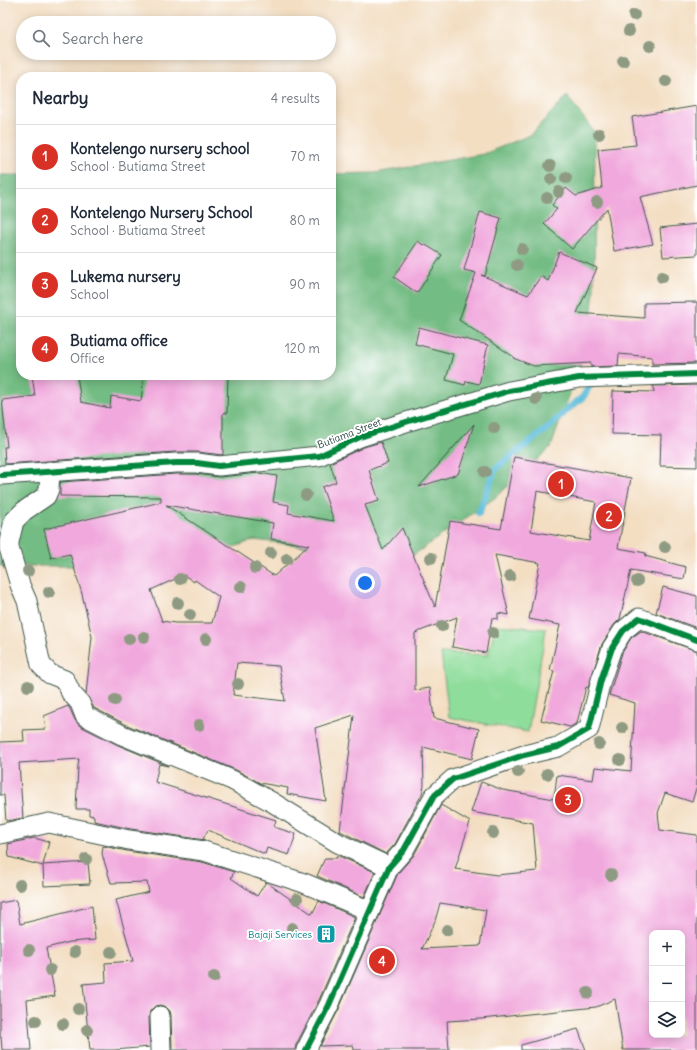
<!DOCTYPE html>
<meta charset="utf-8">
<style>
body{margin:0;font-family:Delius,sans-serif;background:#f2f2f3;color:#1f2937}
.controls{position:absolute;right:12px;bottom:12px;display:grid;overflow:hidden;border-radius:8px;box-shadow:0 2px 10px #0003}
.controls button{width:36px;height:36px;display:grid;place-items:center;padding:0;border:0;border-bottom:1px solid #e0e1e3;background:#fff;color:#1f2937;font:20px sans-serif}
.you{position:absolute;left:365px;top:583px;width:14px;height:14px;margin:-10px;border:3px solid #fff;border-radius:50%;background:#1a73e8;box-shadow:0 0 0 6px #1a73e833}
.badge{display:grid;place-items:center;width:26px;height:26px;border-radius:50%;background:#d93025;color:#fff;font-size:13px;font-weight:700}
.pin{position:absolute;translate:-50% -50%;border:2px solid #fff;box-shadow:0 1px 4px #0006}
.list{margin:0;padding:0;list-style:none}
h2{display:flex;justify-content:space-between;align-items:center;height:52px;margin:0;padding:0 16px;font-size:17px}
h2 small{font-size:13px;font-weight:400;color:#747a83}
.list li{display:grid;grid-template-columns:26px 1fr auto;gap:12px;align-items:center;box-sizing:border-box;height:64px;padding:0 16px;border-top:1px solid #e0e1e3}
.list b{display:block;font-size:15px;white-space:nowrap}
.list p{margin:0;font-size:13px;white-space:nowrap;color:#747a83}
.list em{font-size:13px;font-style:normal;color:#747a83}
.icon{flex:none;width:22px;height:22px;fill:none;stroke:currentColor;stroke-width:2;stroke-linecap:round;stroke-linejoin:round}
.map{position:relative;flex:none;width:697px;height:1050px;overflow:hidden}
.search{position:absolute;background:#fff;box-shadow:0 2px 10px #0003;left:16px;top:16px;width:320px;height:44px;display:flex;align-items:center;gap:10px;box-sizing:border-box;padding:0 14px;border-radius:22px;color:#747a83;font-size:15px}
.panel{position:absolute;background:#fff;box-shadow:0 2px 10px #0003;left:16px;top:72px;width:320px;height:308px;border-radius:16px}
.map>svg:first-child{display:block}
.green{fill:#8fdd9b;stroke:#578d68}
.forest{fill:#73bc83;stroke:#497c5c}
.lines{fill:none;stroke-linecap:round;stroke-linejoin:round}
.stream{stroke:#5abcd9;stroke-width:7}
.building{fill:#f1a9dd;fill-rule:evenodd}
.street-casing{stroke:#3f5549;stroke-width:21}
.street{stroke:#fff;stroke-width:19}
.cycleway-casing{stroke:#fff;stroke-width:8}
.cycleway{stroke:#00873e;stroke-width:6}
.tree{fill:#8e9b82}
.labels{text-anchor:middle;stroke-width:4;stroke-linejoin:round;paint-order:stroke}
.street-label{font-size:10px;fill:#1f3d34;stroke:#fff}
.culture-label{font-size:10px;fill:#0d838f;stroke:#fff;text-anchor:end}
</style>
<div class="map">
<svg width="697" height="1050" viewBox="0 0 697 1050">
<rect width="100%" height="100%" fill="#fff"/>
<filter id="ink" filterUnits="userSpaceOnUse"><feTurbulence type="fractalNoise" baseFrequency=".025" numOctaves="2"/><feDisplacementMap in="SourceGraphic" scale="8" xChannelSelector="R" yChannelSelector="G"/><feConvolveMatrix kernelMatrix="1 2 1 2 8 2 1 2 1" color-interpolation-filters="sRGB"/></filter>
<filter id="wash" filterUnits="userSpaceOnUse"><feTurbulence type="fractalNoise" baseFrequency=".012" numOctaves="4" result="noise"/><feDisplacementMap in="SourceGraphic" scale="16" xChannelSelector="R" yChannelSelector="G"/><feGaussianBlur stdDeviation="0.9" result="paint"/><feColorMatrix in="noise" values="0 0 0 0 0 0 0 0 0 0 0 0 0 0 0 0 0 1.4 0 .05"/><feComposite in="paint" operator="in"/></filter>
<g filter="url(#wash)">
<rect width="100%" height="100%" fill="#f3dec2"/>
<!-- green -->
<polygon class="green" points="496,625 546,629 528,732 449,717 441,653 488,655"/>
<!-- forest -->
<polygon class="forest" points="567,96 595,133 594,292 588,343 551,447 496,497 409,558 254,540 180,566 0,566 0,175 21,175 21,375 331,375 331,174 375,173 484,154 530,135"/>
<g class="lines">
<!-- stream -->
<polyline class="stream" points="479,513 495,469 549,427 569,408 583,397 593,380"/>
</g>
<g id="blocks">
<!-- building -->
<g class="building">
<polygon points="697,106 697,185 640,197 653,244 614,251 607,208 572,249 544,224 557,209 552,205 566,188 576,196 602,188 598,149 636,145 632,117"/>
<polygon points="480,212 501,218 485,276 481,275 528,295 541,276 548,281 559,252 597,268 577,313 644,318 644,303 697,302 697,363 652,364 652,357 619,354 618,366 591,367 591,363 534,366 513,358 514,357 459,320 476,273 464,270"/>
<polygon points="697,224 697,255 663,257 660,228"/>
<polygon points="418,241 423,245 424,244 442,255 417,293 394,277"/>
<polygon points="419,327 488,345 479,384 466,381 465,385 446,380 453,354 415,344"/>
<polygon points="32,375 77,375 81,402 110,408 111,396 141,401 144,375 228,375 227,413 223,413 223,455 197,452 175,452 5,464 4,447 7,447 2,400 35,396"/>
<polygon points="697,385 697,467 660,466 661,435 612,434 613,391 654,392 653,386"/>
<polygon points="474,424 458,474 419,487"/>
<path d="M 381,442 L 388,463 L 369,470 L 379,501 L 365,505 L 383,550 L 402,528 L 435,607 L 450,521 L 501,529 L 514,457 L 631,478 L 618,548 L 646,553 L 645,556 L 686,567 L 684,579 L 631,570 L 620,619 L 614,625 L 602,644 L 588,688 L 586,687 L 577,723 L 570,727 L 541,720 L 554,671 L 550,670 L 560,625 L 529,619 L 540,563 L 495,555 L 509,615 L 498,613 L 498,619 L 492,618 L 486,653 L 452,647 L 457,617 L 415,633 L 415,690 L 430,688 L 434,718 L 479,729 L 472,759 L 423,747 L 424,786 L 422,794 L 395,844 L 386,854 L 340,831 L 354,715 L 315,728 L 326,801 L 287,794 L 288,788 L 260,783 L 236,770 L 127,725 L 94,708 L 86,694 L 92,637 L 82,594 L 70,554 L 51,558 L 44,529 L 161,502 L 161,497 L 60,496 L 60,482 L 176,474 L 196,474 L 220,477 L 259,473 L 277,476 L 273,502 L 289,505 L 288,513 L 334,521 L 322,487 L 336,482 L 330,463 L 364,447 ZM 537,491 L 596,502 L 589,541 L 531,531 ZM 166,505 L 273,523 L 271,539 L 309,545 L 274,576 ZM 184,575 L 194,582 L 195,580 L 219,597 L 212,623 L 175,623 L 162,621 L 151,590 ZM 237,663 L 279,666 L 285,701 L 233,695 Z"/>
<polygon points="663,587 697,596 697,628 656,613"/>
<path d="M 641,631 L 697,651 L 697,785 L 692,802 L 665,793 L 658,813 L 660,830 L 697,835 L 697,1050 L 623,1050 L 615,999 L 596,1007 L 481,1019 L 447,1021 L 449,1050 L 354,1050 L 353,1045 L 320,1046 L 339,1009 L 398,873 L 414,855 L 441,805 L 470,822 L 455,869 L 497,875 L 537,871 L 533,823 L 471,812 L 481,782 L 503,790 L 554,799 L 557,775 L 593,780 L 595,767 L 631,771 L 635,703 L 609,695 L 622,653 L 631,638 ZM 440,903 L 486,910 L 480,946 L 422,949 L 435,921 ZM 652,933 L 682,933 L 682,1035 L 652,1035 Z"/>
<polygon points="68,706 70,709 75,720 80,726 118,745 168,766 159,764 155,782 276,820 274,827 296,834 289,855 267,848 265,854 208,830 203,839 205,840 131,829 94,821 94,816 89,815 89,809 76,809 78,766 79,759 19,763 23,818 6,821 4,795 0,795 0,742 24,741 23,730 46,729 44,716"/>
<polygon points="34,838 49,842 43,865 88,862 90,884 44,886 43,866 9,857 8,844"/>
<polygon points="103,846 127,851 202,862 234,872 231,878 257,896 266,882 312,914 319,901 355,917 319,1000 296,1045 295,1050 172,1050 171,1015 170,1011 166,1007 160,1005 155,1006 150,1011 149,1016 150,1047 114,1050 90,1050 83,984 106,982 105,963 133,961 116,900 149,892 147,882 111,883 102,854"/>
<polygon points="337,855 375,872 364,897 317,876 325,858 337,858"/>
<polygon points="16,900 20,924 92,906 95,940 70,942 46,948 55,996 27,1000 31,1050 2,1050 1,1037 0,1037 0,903"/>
<polygon points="578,1029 586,1050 521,1050 521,1045"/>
</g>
</g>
</g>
<g filter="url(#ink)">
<use href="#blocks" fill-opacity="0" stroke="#3f5549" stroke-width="1"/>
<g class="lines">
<!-- street casing -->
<g class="street-casing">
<g id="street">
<polyline points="50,471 49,489 46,496 24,511 14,521 9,542 9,548 20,585 27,601 41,665 50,674 65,680 71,693 80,703 85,716 122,735 232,780 272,802 338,843 389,867"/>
<polyline points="2,475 176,463 197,463 219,466 319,456 360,437 406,422 509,391 579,378 697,374"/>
<polyline points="0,834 49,823 129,840 204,851 304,883 370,911"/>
<polyline points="160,1016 161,1050"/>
<polyline points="306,1050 329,1005 389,867 404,850 434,796 453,779 524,755 558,747 589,729 601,680 612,648 623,631 639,618 697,640"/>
</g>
</g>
<!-- street -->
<use href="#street" class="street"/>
<!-- cycleway casing -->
<g class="cycleway-casing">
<g id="cycleway">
<polyline points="2,475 176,463 197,463 219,466 319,456 360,437 406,422 509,391 579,378 697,374"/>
<polyline points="306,1050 329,1005 389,867 404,850 434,796 453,779 524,755 558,747 589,729 601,680 612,648 623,631 639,618 697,640"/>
</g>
</g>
<!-- cycleway -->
<use href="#cycleway" class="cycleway"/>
</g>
<!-- trees -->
<g class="tree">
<circle cx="634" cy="15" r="6"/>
<circle cx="629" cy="31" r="6"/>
<circle cx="650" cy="46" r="6"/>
<circle cx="623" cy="61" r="6"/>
<circle cx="666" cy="81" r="6"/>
<circle cx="599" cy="134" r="6"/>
<circle cx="550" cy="166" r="6"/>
<circle cx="566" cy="178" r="6"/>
<circle cx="551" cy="179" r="6"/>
<circle cx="559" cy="192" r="6"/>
<circle cx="547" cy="198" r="6"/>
<circle cx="597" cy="202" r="6"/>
<circle cx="522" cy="249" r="6"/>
<circle cx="517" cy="265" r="6"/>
<circle cx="662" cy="277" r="6"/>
<circle cx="536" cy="399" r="6"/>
<circle cx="494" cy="428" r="6"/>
<circle cx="485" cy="472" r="6"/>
<circle cx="306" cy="495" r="6"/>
<circle cx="665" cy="547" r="6"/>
<circle cx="271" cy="553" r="6"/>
<circle cx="431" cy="558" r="6"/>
<circle cx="287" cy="559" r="6"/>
<circle cx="255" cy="568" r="6"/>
<circle cx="28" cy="571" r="6"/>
<circle cx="510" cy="576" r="6"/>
<circle cx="180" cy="579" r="6"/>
<circle cx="637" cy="581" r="6"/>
<circle cx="241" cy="587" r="6"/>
<circle cx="49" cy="592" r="6"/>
<circle cx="178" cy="603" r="6"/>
<circle cx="190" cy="615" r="6"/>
<circle cx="442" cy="626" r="6"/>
<circle cx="493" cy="633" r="6"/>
<circle cx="144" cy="637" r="6"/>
<circle cx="129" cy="639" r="6"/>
<circle cx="206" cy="639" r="6"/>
<circle cx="238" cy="684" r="6"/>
<circle cx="28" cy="686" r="6"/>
<circle cx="115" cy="700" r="6"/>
<circle cx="199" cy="725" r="6"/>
<circle cx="622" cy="728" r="6"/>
<circle cx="599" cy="744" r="6"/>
<circle cx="620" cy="760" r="6"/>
<circle cx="518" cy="772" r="6"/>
<circle cx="547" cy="774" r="6"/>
<circle cx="493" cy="833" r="6"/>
<circle cx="86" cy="859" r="6"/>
<circle cx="611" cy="875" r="6"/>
<circle cx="20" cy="885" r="6"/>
<circle cx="297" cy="899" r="6"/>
<circle cx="292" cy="928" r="6"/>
<circle cx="447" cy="930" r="6"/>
<circle cx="29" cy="950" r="6"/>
<circle cx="75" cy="952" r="6"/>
<circle cx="111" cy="952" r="6"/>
<circle cx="50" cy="970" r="6"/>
<circle cx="214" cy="977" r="6"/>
<circle cx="588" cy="993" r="6"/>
<circle cx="78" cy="1009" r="6"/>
<circle cx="36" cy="1021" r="6"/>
<circle cx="63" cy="1024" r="6"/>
<circle cx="87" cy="1030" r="6"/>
</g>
</g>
<!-- icons -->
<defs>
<g id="building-square" transform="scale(1)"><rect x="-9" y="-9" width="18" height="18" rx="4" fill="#0f9aa8" stroke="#fff"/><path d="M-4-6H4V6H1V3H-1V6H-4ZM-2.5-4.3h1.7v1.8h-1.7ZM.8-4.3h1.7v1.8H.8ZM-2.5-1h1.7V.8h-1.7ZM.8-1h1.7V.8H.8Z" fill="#fff"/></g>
</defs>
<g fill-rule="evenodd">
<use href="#building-square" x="326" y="934"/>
</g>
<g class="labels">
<!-- street labels -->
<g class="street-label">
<text transform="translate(349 433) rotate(-21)" y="4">Butiama Street</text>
</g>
<!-- culture labels -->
<g class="culture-label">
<text x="312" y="938">Bajaji Services</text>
</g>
</g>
</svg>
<div class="controls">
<button>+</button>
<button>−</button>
<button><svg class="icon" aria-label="layers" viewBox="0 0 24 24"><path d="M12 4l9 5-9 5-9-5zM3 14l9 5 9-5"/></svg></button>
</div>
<div class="you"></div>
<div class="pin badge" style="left:561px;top:484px">1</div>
<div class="pin badge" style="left:609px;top:516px">2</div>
<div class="pin badge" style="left:568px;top:800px">3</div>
<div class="pin badge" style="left:382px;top:961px">4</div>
<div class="search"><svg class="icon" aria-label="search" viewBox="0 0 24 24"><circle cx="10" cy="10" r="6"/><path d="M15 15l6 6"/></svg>Search here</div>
<section class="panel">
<h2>Nearby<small>4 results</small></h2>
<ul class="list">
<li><span class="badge">1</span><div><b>Kontelengo nursery school</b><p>School · Butiama Street</p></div><em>70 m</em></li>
<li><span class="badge">2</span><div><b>Kontelengo Nursery School</b><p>School · Butiama Street</p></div><em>80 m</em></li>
<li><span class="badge">3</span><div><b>Lukema nursery</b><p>School</p></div><em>90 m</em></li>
<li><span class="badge">4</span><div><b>Butiama office</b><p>Office</p></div><em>120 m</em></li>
</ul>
</section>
</div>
